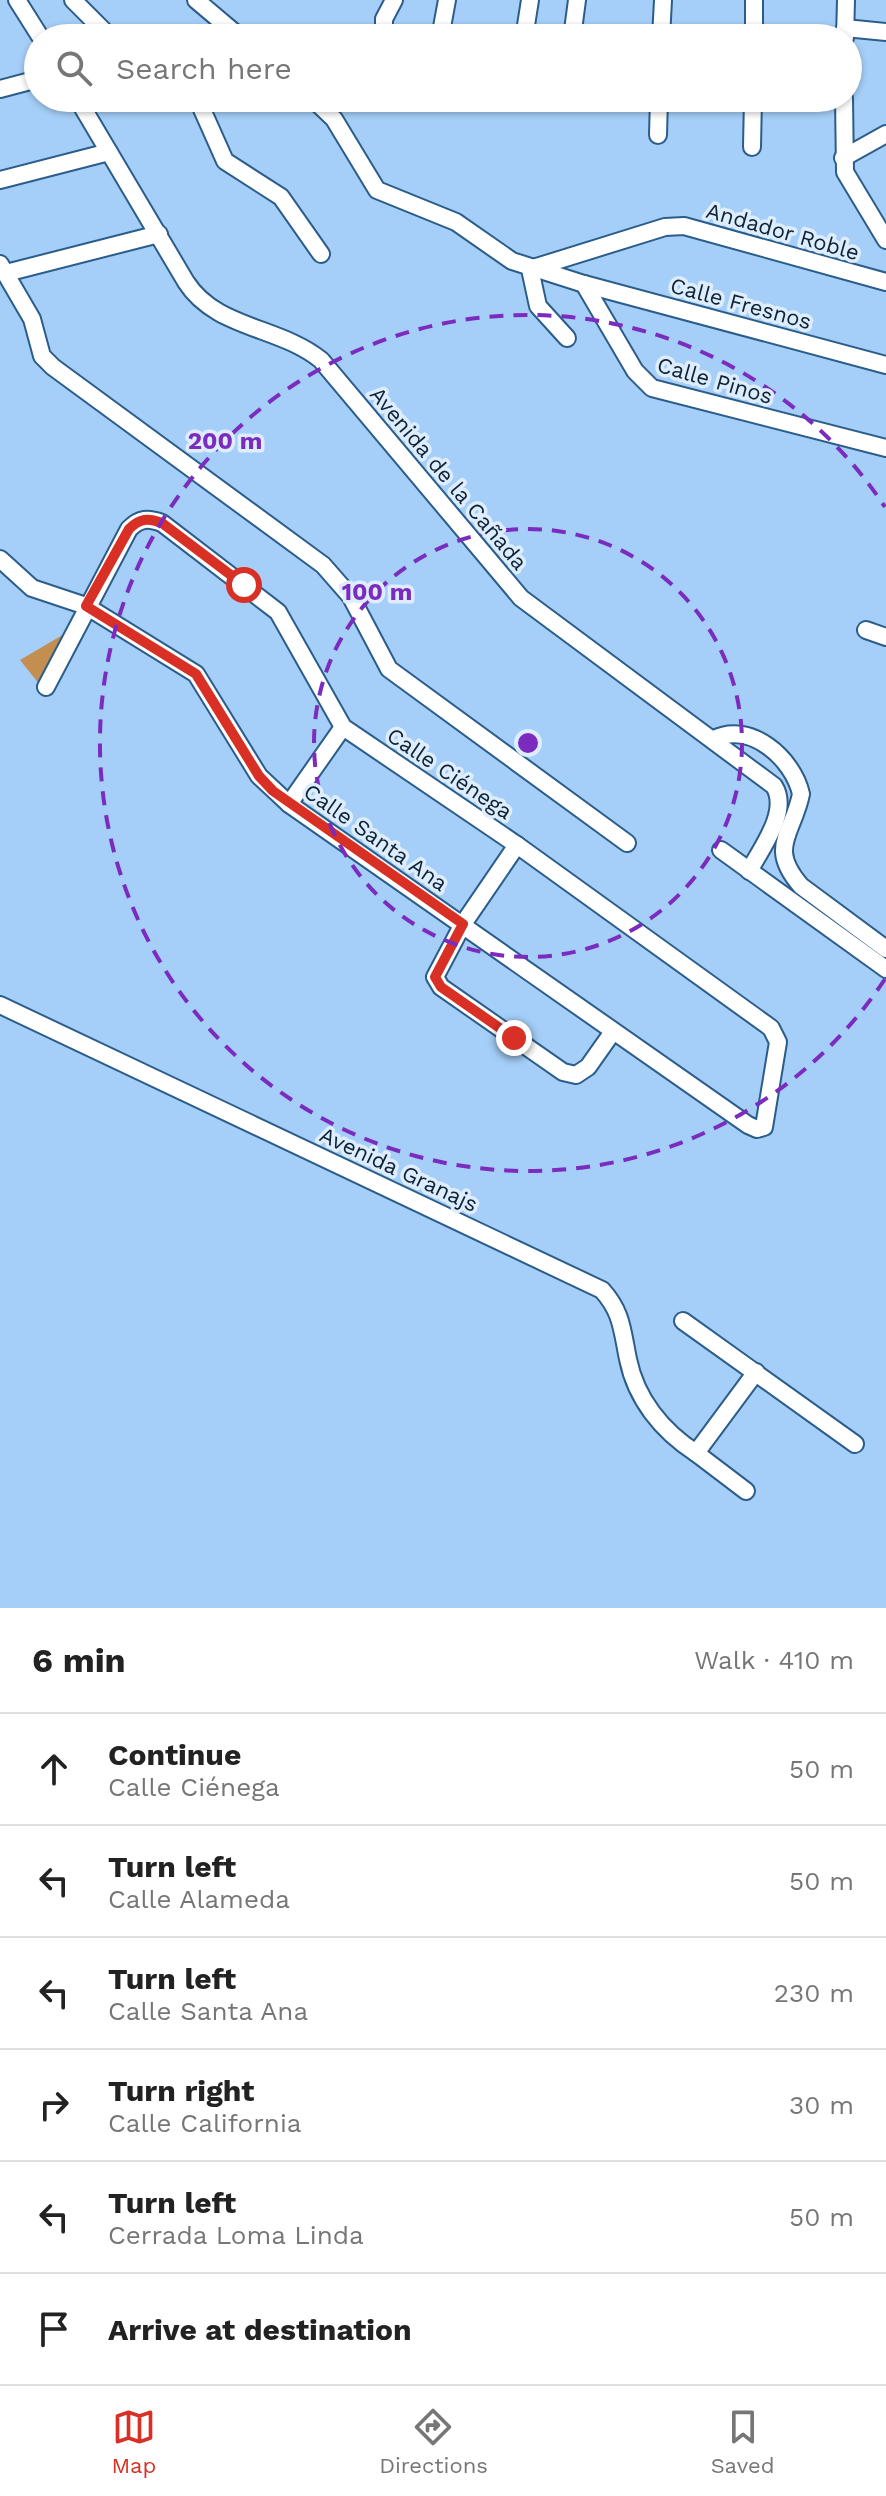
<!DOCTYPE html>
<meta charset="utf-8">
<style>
body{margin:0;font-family:"Work Sans",sans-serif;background:#f2f2f2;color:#222}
.stop{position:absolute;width:24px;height:24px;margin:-18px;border:6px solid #d93025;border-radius:50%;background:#fff}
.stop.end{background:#d93025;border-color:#fff;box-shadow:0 2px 8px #0008}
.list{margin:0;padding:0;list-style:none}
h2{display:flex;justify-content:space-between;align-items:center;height:104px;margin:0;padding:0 32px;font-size:34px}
h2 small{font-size:26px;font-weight:400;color:#767676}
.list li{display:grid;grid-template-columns:52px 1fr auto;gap:24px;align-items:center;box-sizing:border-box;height:112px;padding:0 32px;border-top:2px solid #e0e0e0}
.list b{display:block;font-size:30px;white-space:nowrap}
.list p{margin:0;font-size:26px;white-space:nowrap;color:#767676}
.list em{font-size:26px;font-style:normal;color:#767676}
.icon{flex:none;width:44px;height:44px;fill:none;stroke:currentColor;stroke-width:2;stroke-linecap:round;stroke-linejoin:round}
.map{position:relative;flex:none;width:886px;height:1608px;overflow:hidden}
.search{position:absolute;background:#fff;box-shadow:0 2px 6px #0004;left:24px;right:24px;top:24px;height:88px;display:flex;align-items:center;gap:20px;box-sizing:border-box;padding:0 28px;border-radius:44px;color:#767676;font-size:30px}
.sheet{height:776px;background:#fff}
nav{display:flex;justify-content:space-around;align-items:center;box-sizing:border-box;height:112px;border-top:2px solid #e0e0e0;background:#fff;font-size:22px;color:#767676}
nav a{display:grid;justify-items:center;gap:4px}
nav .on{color:#d93025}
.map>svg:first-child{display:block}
.green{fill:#c48e50}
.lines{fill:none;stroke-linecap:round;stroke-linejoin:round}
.street-casing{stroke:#2b5d8a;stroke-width:20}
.street{stroke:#fff;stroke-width:16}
.route{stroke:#d93025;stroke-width:10}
.ring{fill:none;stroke:#7b2cbf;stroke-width:4;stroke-dasharray:14 10}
.labels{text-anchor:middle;stroke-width:7;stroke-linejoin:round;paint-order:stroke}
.street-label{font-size:22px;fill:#0e2336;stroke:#ddedfd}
.centre{fill:#7b2cbf;stroke:#ddedfd;stroke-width:4}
.ring-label{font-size:24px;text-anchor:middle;font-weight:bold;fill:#7b2cbf;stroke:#ddedfd;stroke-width:7;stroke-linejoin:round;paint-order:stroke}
</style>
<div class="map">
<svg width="886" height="1608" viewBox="0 0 886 1608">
<rect width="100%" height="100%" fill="#a5cff8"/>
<!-- green -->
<polygon class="green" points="71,630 40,685 20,660"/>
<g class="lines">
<!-- street casing -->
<g class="street-casing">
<g id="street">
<polyline points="17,0 41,38"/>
<polyline points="73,0 111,38"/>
<polyline points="196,0 241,38"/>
<polyline points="845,28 886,32"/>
<polyline points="391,38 384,30 384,19 394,0"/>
<polyline points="440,38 447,0"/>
<polyline points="524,38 530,0"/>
<polyline points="572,38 577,0"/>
<polyline points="661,38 663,0"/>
<polyline points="754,38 754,0"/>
<polyline points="845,38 846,0"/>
<polyline points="0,89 38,79"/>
<path d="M 77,98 L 186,282 C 216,329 279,326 321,360 L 521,598 L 774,786 C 790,811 761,849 749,871"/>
<polyline points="197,98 225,161 281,197 321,254"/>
<polyline points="312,98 334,119 377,190 456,222 512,261 584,284 886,365"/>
<polyline points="844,98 845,172 886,240"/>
<polyline points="564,102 564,98"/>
<polyline points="658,135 659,98"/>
<polyline points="752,147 753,98"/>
<polyline points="843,158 886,134"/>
<polyline points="0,180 109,152"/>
<polyline points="0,264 32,319 42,356 53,367 323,565 351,597 389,669 627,843"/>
<polyline points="6,273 159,234"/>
<polyline points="584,284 635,371 652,388 886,448"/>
<polyline points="567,338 538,306 530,269 665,227 684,226 886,282"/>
<path d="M 0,559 L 32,588 L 86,606 L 196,674 L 259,776 L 289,804 L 748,1125 L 757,1129 L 764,1127 L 778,1042 L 771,1028 L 517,845 L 343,727 L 278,612 L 162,523 C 148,518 140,518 129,529 L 46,687"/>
<polyline points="866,630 886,637"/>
<path d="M 714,739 C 750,721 793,758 801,794 C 793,834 767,847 801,886 L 886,949"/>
<polyline points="289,804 343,727"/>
<polyline points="517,845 463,924 435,977 441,987 563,1072 576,1075 588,1067 612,1033"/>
<polyline points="721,850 886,969"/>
<path d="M 0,1005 L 602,1290 C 622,1312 622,1330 628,1359 C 636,1399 662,1431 696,1453"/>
<polyline points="683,1321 855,1444"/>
<polyline points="746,1491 696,1453 756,1372"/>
</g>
</g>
<!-- street -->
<use href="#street" class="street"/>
</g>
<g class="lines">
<!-- route -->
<path class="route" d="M 244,585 L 162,523 C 148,518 140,518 129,529 L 86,606 L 196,674 L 259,776 L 273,791 L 463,924 L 435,977 L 441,987 L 514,1038"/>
</g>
<!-- distance rings -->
<g class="ring">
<circle cx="528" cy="743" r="214"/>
<path d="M885 979A428 428 0 1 1 885 507"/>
</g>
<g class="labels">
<!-- street labels -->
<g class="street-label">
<text transform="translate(783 231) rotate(16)" y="8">Andador Roble</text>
<text transform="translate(741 303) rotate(15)" y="8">Calle Fresnos</text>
<text transform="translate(715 380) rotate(16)" y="8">Calle Pinos</text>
<text transform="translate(449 478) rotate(50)" y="8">Avenida de la Cañada</text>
<text transform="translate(450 773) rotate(34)" y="8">Calle Ciénega</text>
<text transform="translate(376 837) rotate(35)" y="8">Calle Santa Ana</text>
<text transform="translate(399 1169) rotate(25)" y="8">Avenida Granajs</text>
</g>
</g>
<circle cx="528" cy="743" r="12" class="centre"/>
<g class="ring-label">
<text x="225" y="449">200 m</text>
<text x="377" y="600">100 m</text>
</g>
</svg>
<div class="stop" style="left:244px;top:585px"></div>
<div class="stop end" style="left:514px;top:1038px"></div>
<div class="search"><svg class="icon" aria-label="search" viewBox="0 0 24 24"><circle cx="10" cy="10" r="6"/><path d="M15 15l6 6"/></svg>Search here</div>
</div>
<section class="sheet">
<h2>6 min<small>Walk · 410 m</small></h2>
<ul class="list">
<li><svg class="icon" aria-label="ahead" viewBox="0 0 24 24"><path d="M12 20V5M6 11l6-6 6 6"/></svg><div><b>Continue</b><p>Calle Ciénega</p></div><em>50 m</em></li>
<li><svg class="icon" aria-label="left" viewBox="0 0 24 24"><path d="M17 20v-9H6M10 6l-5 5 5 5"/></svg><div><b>Turn left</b><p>Calle Alameda</p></div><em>50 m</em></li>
<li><svg class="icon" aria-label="left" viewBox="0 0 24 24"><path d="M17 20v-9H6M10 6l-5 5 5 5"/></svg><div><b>Turn left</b><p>Calle Santa Ana</p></div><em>230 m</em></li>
<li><svg class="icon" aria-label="right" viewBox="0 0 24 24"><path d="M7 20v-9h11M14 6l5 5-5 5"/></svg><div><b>Turn right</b><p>Calle California</p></div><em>30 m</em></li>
<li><svg class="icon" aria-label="left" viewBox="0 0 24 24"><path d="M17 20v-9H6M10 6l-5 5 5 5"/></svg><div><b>Turn left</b><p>Cerrada Loma Linda</p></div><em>50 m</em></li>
<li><svg class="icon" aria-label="arrive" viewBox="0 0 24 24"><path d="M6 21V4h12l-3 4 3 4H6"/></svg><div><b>Arrive at destination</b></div></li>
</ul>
</section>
<nav>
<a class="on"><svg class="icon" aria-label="map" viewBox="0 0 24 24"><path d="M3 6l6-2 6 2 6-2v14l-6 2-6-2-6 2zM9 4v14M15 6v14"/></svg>Map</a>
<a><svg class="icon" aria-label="directions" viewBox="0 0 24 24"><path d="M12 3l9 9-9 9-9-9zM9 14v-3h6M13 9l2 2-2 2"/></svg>Directions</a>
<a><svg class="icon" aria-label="saved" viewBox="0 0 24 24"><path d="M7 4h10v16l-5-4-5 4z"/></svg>Saved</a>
</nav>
